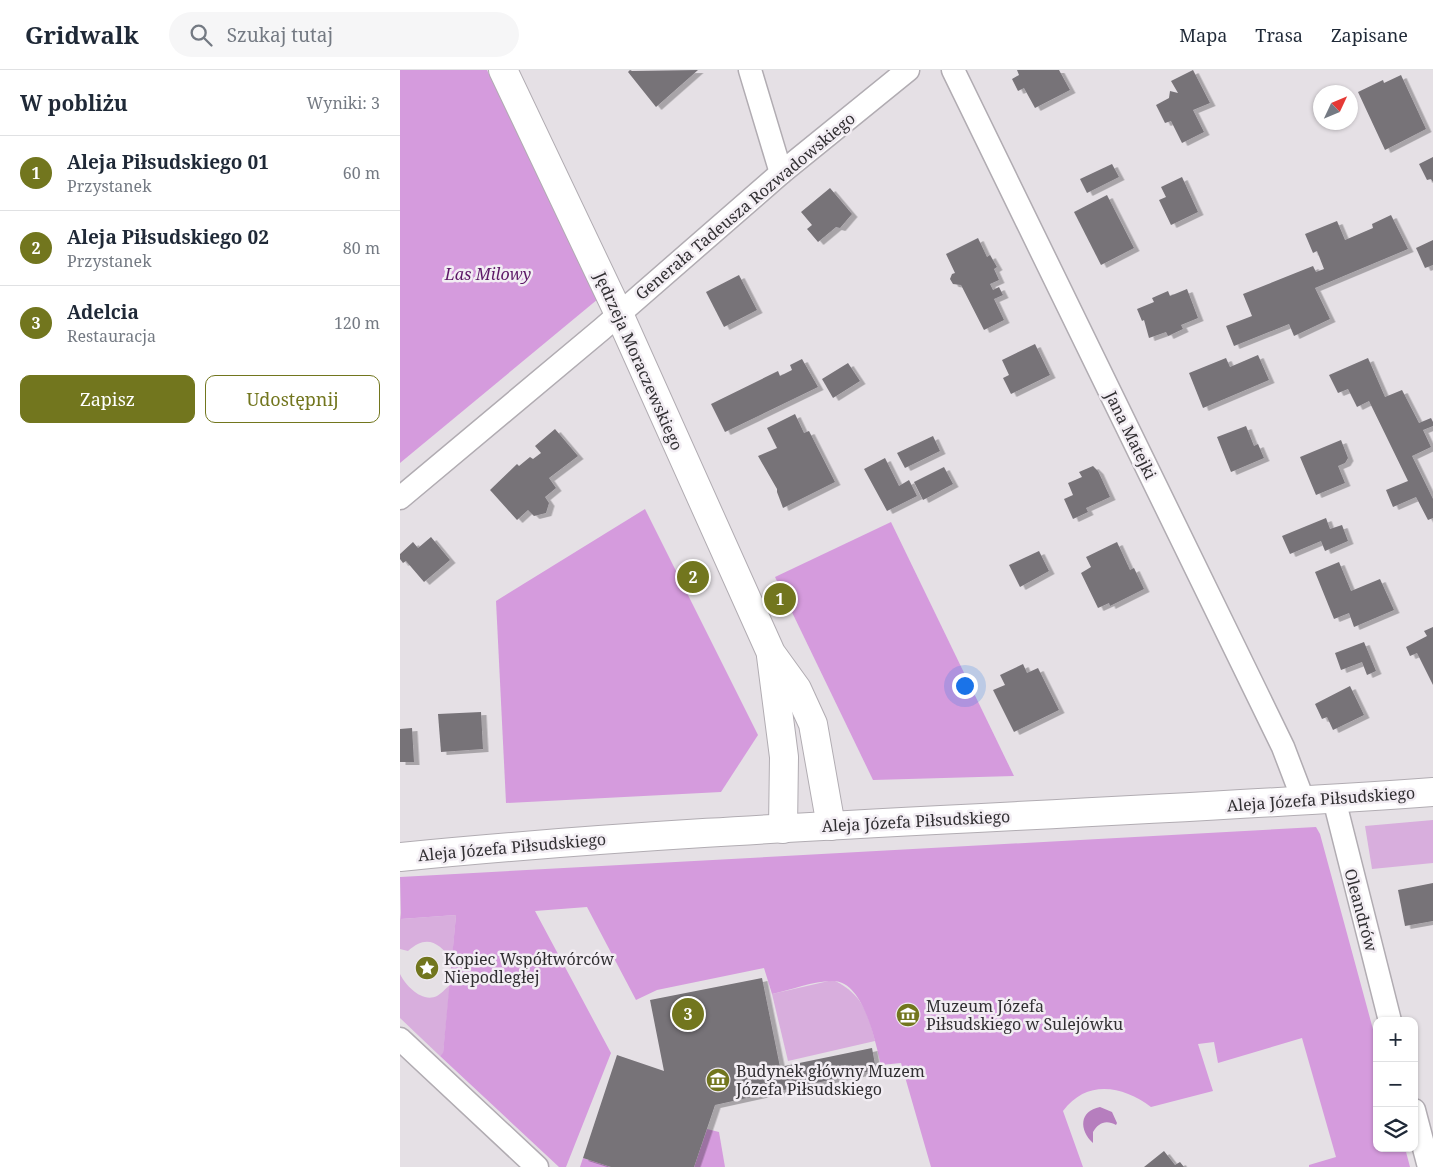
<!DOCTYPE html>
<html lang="pl">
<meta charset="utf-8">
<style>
body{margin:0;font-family:"Noto Serif",serif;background:#f6f6f7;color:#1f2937}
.controls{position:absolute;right:15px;bottom:15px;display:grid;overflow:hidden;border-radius:10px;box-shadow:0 1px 4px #0004}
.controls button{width:45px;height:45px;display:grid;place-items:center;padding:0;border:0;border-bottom:1px solid #e0e1e3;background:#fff;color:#1f2937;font:25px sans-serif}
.compass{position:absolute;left:913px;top:15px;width:45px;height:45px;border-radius:50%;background:#fff;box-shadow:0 1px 4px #0004;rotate:46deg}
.you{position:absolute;left:564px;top:615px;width:18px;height:18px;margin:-12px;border:4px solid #fff;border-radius:50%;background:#1a73e8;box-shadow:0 0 0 8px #1a73e833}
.badge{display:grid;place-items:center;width:32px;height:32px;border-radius:50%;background:#72761e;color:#fff;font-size:16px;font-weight:700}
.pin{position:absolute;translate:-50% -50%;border:2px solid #fff;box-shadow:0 1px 5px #0006}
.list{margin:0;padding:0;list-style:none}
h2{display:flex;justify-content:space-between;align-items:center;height:65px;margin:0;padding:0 20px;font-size:21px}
h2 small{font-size:16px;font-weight:400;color:#747a83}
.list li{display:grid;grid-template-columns:32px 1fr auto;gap:15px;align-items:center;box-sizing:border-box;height:75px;padding:0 20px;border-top:1px solid #e0e1e3}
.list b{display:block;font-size:19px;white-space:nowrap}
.list p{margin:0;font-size:16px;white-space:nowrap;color:#747a83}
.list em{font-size:16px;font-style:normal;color:#747a83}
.actions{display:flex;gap:10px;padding:15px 20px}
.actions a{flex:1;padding:11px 0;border:1px solid #72761e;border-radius:10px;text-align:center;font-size:18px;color:#72761e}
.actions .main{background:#72761e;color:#fff}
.icon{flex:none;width:28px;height:28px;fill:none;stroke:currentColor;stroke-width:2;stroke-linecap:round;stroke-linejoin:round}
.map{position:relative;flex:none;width:1033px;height:1097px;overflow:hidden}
header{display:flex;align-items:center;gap:30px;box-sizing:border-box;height:70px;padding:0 25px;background:#fff;border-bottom:1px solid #e0e1e3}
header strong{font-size:24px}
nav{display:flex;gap:28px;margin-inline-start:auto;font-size:18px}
.search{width:350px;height:45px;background:#f6f6f7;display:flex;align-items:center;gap:12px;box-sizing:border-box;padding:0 18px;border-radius:28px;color:#747a83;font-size:19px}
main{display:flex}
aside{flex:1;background:#fff}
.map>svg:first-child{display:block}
.green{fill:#d8aedd}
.forest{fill:#d59bdd}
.water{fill:#b67ebe}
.building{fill:#777378;filter:url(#shadow)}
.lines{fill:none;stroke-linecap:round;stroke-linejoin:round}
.street-casing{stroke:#b1acb2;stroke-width:25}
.secondary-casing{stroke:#b1acb2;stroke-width:30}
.street{stroke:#fff;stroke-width:22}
.secondary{stroke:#fff;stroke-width:28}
.labels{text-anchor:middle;stroke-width:5;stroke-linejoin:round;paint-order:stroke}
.street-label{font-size:16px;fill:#312f32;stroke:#f2edf3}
.park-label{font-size:16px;font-style:italic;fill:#5c1766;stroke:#f2edf3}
.poi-label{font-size:16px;fill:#312f32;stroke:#f2edf3;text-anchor:start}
</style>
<header>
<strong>Gridwalk</strong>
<div class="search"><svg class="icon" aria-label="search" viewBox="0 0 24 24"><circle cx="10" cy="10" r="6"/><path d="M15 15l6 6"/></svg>Szukaj tutaj</div>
<nav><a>Mapa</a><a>Trasa</a><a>Zapisane</a></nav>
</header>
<main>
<aside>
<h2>W pobliżu<small>Wyniki: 3</small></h2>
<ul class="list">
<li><span class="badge">1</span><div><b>Aleja Piłsudskiego 01</b><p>Przystanek</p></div><em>60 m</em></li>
<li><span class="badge">2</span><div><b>Aleja Piłsudskiego 02</b><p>Przystanek</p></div><em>80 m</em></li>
<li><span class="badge">3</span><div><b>Adelcia</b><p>Restauracja</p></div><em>120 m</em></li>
</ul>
<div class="actions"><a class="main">Zapisz</a><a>Udostępnij</a></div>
</aside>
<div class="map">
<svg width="1033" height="1097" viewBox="0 0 1033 1097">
<defs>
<filter id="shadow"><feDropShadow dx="5.5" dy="3" stdDeviation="0" flood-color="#0004"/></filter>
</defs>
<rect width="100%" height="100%" fill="#e5e0e5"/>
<!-- green -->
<g class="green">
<polygon points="1033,750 1033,793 972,799 965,756"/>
<path d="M 0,843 L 1,849 L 56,845 L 52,890 C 39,872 26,864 8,881 L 0,879 Z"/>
<path d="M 0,904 C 6,916 22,933 37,926 C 41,924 46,918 50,915 L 43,984 L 40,986 L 0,948 Z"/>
<path d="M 433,910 C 461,923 468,942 475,971 L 388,991 L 372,924 Z"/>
</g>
<!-- forest -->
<g class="forest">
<polygon points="0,0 87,0 198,229 0,393"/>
<polygon points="245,439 358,665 321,722 106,733 96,531"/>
<polygon points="491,452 614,706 473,710 375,507"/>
<path d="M 916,757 L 920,764 L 977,974 L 977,1078 L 1005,1078 L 1010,1097 L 909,1097 L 909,1095 L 936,1087 L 902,968 L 818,993 L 814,972 L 798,974 L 813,1021 L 751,1037 C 723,1016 687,1009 663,1041 L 683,1097 L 531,1097 L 501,993 L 481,995 C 475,972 464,910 432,911 C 413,911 391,920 372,924 L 364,898 L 257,920 L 236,930 L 187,837 L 135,841 L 211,983 L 166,1097 L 159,1097 L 40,986 L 43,983 L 56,845 L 1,849 L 0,807 Z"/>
<polygon points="307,1059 319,1062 325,1097 294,1097"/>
<polygon points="183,1088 211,1097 180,1097"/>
</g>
<!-- water -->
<path class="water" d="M 700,1037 L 712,1042 L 717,1053 L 716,1055 C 706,1049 698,1053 693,1062 L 693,1073 C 679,1060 679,1041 700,1037 Z"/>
<!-- building -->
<g class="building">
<polygon points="230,0 232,1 298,0 256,37 228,2"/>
<polygon points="617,0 659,0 670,20 635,38 624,18 618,21 612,9 619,5"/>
<polygon points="793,0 810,33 793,40 804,62 782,73 771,51 765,53 756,35 769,28 770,21 778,23 771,11"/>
<polygon points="1001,5 1026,59 985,80 958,22 983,10 984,13"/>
<polygon points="1033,87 1033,112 1031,109 1027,110 1019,94"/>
<polygon points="712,94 719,107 687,123 680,109"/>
<polygon points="782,107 798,142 771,155 759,130 766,127 761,117"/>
<polygon points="430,118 452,144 440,158 436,157 418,172 407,159 412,155 401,142"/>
<polygon points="707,125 734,178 701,195 674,142"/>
<polygon points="991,145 1008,179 915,218 930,249 894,266 889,254 834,276 826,256 852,246 843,224 913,196 916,202 924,199 917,181 913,183 905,164 937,151 945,170 973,158 972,154"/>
<polygon points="578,168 587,187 590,185 597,197 594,199 599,210 590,214 593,220 599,217 603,225 594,229 604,250 584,260 561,215 553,214 550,209 552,204 555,203 546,184"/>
<polygon points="1033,170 1033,195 1025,198 1016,178"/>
<polygon points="339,205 357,240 324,257 306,222"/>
<polygon points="787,219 798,248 781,255 783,259 768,266 766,262 749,268 744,250 742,251 737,239 754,232 752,228 768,221 770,226"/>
<polygon points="635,274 650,305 611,324 603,308 609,305 602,290"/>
<polygon points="858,285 869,310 803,338 789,303 826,288 830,297"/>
<polygon points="968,288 985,327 1002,320 1019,353 1031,348 1033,352 1033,356 1023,360 1031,377 1012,386 1033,429 1033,448 1028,450 1016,427 993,437 986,420 1008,411 969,331 957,337 948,319 938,323 929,305"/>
<polygon points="402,289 418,317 325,362 311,334 378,301 380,306 392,300 390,295"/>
<polygon points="448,293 460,311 433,328 422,309"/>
<polygon points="395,344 404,363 409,361 435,412 383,438 377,422 377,419 358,386 377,378 367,358"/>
<polygon points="846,356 854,376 858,374 864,388 831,402 817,367"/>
<polygon points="155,359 178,386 149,408 156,418 145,427 149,433 146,443 134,446 128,440 117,450 90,420 117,394 119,396 130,387 133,389 141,383 135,376"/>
<polygon points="533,366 540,381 505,398 497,383"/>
<polygon points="941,370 948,388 945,393 938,396 945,413 916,425 900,387"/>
<polygon points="485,388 499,416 509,410 517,426 487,441 464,399"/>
<polygon points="693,396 698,401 710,427 686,438 688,442 673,449 664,429 673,425 668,413 682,407 679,402"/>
<polygon points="544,397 553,414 523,430 514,412"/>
<polygon points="926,448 930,459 942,455 948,471 925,481 921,471 890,484 882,466"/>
<polygon points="31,467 50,490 24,512 6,491 3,493 0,489 0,484 13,472 18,478"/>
<polygon points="717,472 730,500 734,498 744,519 710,536 709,533 698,538 681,503 691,497 686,487"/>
<polygon points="639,481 649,501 620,517 609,495"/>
<polygon points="939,492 951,521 980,509 994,540 954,557 949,543 934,549 915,502"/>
<polygon points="1033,557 1033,615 1017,583 1010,586 1006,577 1027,566 1024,561"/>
<polygon points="964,572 976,601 967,605 962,592 941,600 935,583"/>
<polygon points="623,594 627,603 638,598 659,640 614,662 593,620 605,615 600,605"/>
<polygon points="950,616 964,645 933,660 927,647 922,649 915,634"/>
<polygon points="81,642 83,679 41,682 38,644"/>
<polygon points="12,658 14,692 0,692 0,659"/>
<polygon points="1033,813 1033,851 1005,856 998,820"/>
<polygon points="362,908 380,997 472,978 476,1000 315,1035 294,1097 211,1097 183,1088 217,985 264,1001 250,930"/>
<polygon points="764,1081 775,1095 780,1092 784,1097 744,1097"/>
</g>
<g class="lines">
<!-- street casing -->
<g class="street-casing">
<g id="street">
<polyline points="350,0 381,103"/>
<polyline points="553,0 883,677 904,732"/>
<polyline points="0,428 202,259 381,103 508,0"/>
<polyline points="934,729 990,951"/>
<polyline points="0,969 137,1097"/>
<polyline points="1014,1040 1029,1097"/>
</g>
</g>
<!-- secondary casing -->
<g class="secondary-casing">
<g id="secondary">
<polyline points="103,0 219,244 371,583 397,619 413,654 431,756"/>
<polyline points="371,586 384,687 383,759"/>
<path d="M 0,787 C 343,753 689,747 1033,722"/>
</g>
</g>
<!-- street -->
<use href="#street" class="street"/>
<!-- secondary -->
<use href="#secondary" class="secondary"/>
</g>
<!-- icons -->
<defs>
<g id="sight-disc" transform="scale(1.25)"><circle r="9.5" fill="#72761e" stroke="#f2edf3"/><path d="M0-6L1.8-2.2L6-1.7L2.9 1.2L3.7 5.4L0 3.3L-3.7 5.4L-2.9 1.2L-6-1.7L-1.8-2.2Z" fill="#fff"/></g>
<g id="museum-disc" transform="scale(1.25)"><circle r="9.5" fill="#72761e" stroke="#f2edf3"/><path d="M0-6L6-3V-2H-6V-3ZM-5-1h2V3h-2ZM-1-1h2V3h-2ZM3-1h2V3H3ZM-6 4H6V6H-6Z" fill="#fff"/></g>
</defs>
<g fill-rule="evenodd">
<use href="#sight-disc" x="27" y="898"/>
<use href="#museum-disc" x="508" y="945"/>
<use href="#museum-disc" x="318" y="1010"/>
</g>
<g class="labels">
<!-- street labels -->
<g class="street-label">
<text transform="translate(345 136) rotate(-40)" y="6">Generała Tadeusza Rozwadowskiego</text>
<text transform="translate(239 291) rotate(66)" y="6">Jędrzeja Moraczewskiego</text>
<text transform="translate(731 365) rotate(64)" y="6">Jana Matejki</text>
<text transform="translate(921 729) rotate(-4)" y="6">Aleja Józefa Piłsudskiego</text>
<text transform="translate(516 751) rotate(-3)" y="6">Aleja Józefa Piłsudskiego</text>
<text transform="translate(112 777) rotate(-5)" y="6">Aleja Józefa Piłsudskiego</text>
<text transform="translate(961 840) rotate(75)" y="6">Oleandrów</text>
</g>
<!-- park labels -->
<g class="park-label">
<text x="88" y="210">Las Milowy</text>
</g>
<!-- poi labels -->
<g class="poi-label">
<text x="44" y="895">Kopiec Współtwórców<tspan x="44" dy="18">Niepodległej</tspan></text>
<text x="526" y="942">Muzeum Józefa<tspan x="526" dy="18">Piłsudskiego w Sulejówku</tspan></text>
<text x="336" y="1007">Budynek główny Muzem<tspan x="336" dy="18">Józefa Piłsudskiego</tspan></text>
</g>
</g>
</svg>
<div class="controls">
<button>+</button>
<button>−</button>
<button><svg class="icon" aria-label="layers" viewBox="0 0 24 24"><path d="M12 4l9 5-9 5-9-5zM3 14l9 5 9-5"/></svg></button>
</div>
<svg class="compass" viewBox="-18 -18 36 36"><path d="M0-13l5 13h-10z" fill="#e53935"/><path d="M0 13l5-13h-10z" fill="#747a83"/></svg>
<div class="you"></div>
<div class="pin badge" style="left:380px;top:529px">1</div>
<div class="pin badge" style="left:293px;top:507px">2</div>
<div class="pin badge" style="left:288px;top:944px">3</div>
</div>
</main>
